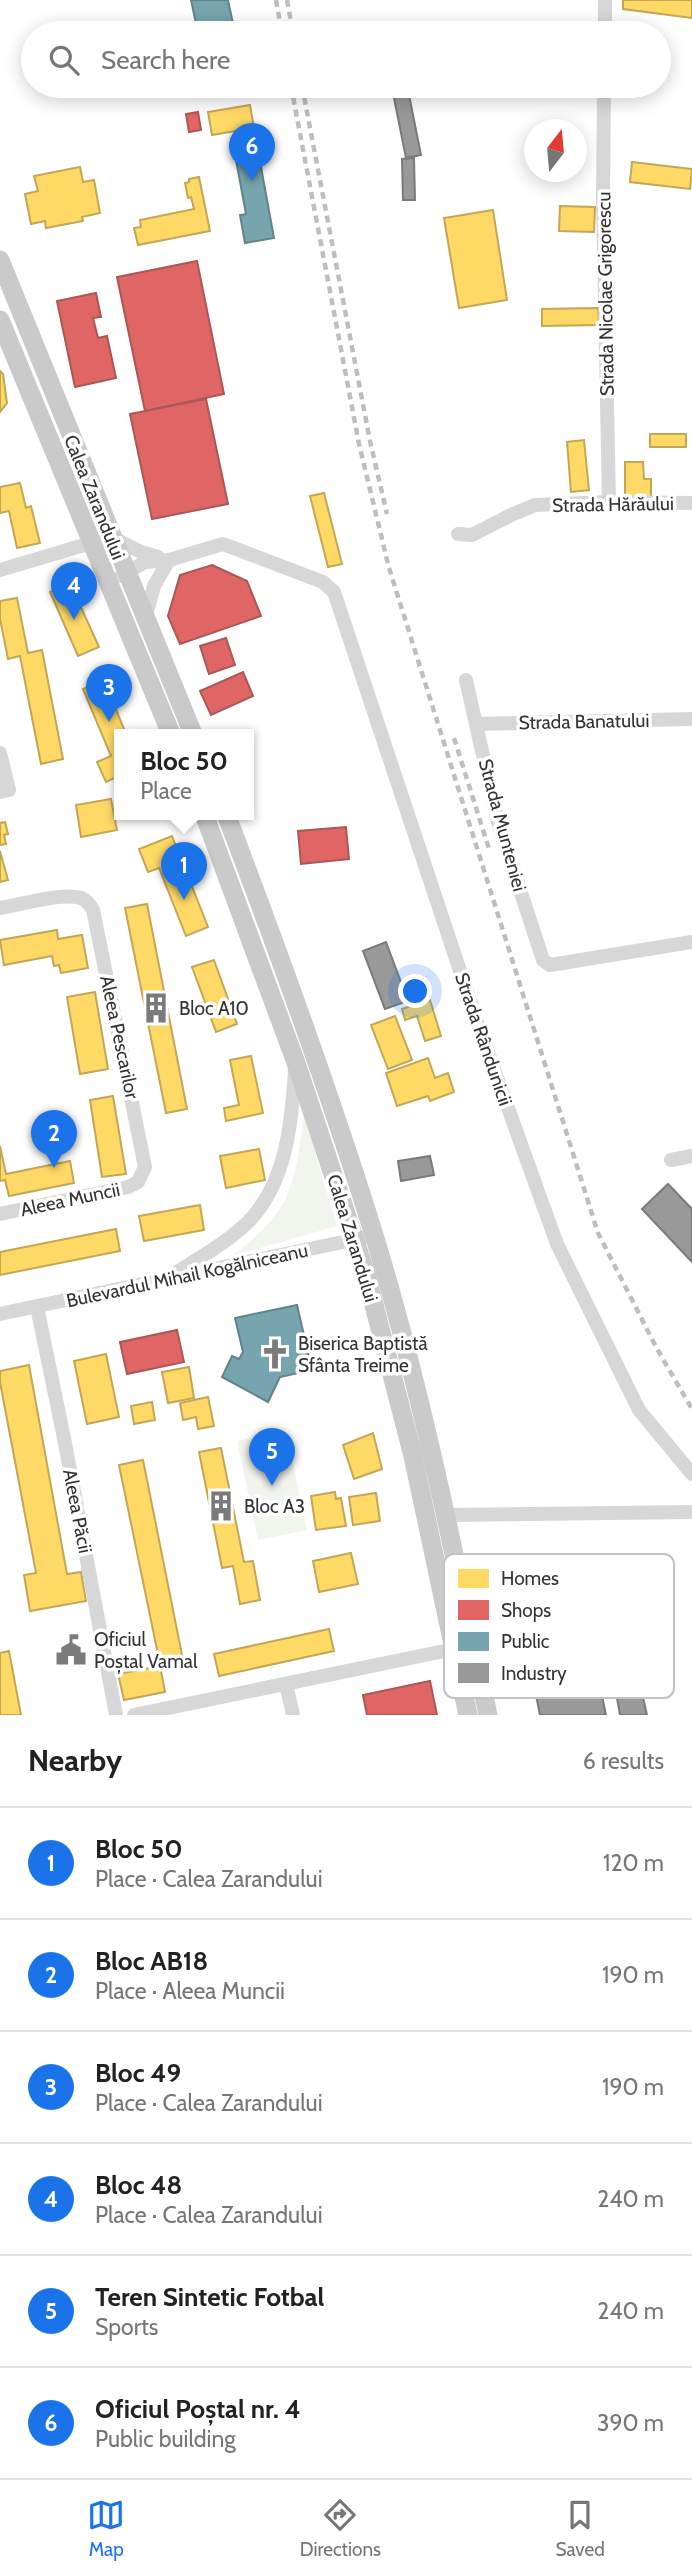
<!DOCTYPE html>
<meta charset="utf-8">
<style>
body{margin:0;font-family:Cabin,sans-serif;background:#f2f2f2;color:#222}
.compass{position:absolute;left:524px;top:119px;width:63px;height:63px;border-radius:50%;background:#fff;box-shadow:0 4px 18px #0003;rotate:16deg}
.you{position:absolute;left:416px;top:992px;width:24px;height:24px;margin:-18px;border:5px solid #fff;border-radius:50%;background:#1a73e8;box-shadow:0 0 0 10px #1a73e833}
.badge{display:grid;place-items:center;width:46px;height:46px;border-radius:50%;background:#1a73e8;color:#fff;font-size:23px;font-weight:700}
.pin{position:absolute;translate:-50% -58px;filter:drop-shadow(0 2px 4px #0008)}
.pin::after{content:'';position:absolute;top:37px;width:24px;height:21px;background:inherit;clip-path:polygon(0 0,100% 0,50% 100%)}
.popup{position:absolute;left:114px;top:729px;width:140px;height:91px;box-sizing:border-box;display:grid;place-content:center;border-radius:0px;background:#fff;filter:drop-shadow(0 2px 5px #0005);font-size:23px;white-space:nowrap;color:#767676}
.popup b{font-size:26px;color:#222}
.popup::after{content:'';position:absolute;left:50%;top:100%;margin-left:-14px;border:14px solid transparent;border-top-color:#fff}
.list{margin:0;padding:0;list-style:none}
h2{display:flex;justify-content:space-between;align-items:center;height:91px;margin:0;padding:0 28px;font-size:30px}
h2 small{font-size:23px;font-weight:400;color:#767676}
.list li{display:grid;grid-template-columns:46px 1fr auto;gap:21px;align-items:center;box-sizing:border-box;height:112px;padding:0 28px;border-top:2px solid #e0e0e0}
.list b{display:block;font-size:26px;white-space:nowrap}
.list p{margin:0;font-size:23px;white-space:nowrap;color:#767676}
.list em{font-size:23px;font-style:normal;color:#767676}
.icon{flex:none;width:38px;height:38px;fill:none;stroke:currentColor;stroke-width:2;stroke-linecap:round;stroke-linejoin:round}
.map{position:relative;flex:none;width:692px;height:1715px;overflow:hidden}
.search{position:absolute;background:#fff;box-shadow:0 4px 18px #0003;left:21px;right:21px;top:21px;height:77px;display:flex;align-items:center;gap:18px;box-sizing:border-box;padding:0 24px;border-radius:38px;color:#767676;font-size:26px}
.sheet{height:763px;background:#fff}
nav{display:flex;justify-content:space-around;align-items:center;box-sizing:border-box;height:98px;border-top:2px solid #e0e0e0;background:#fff;font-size:19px;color:#767676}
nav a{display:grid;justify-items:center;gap:4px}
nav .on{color:#1a73e8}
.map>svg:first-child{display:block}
.green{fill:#f1f5ed}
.homes{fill:#ffd966;stroke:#c2a757;stroke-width:2}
.shops{fill:#e06666;stroke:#ac5757;stroke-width:2}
.public{fill:#76a5af;stroke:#62838a;stroke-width:2}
.industry{fill:#999;stroke:#7a7a7a;stroke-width:2}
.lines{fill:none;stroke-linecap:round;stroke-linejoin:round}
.minor{stroke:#d7d7d7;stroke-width:14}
.major{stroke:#cacaca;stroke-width:19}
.rail{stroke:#bebebe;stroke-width:4.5;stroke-dasharray:7 5;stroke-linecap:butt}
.labels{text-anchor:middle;stroke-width:7;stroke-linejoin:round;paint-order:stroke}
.street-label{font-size:19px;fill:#333;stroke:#fff}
.poi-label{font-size:19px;fill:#333;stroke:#fff;text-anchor:start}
.key{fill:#fff;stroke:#c2c2c2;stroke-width:2}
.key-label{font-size:19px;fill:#333}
</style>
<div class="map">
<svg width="692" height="1715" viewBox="0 0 692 1715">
<rect width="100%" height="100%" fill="#fff"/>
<!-- green -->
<g class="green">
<path d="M 304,1115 L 337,1226 L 232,1256 C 249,1243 267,1228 279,1210 C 296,1187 300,1143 304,1115 Z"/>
<polygon points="286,1431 307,1530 258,1540 237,1441"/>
</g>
<!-- homes -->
<g class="homes">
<polygon points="623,0 692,0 692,18 623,9"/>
<polygon points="250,105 254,128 212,135 208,112"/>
<polygon points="632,162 692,169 690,189 630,182"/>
<polygon points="80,167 83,182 94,180 100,213 82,217 83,221 46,228 45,221 31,224 25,194 38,191 34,176"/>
<polygon points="199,177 210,231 138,245 134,228 141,227 140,220 194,209 191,197 188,198 185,183 189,182 189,179"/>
<polygon points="560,206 595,207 594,232 559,231"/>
<polygon points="493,210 507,300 459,308 444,218"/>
<polygon points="598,308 599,325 542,326 542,309"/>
<polygon points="0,371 3,374 7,403 0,412"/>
<rect x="650" y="434" width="36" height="13"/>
<polygon points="584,440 589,490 571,492 567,442"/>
<polygon points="625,462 643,462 644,479 651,479 651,497 625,497"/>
<polygon points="20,483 26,508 31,506 40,543 17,548 9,511 0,513 0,487"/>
<polygon points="324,493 342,564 328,567 310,496"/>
<polygon points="70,583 99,647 78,656 50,592"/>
<polygon points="17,598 28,653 42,650 63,759 41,764 20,656 8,659 0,619 0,601"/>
<polygon points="104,680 126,734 119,734 119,776 106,782 97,762 111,756 83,689"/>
<polygon points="111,799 117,830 81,837 76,805"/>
<polygon points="5,822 8,834 4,835 6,844 0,845 0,823"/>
<polygon points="172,836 208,927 186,936 159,868 148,872 139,849"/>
<polygon points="0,851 8,880 0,882"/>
<polygon points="147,904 187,1109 166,1113 125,908"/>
<polygon points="57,930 58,939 82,935 88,968 61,973 59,965 54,966 52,956 4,965 0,940"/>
<polygon points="214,960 237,1024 216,1032 192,967"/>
<polygon points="95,992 108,1069 80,1074 67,997"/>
<polygon points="430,1000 441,1036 425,1041 417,1016 405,1020 402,1009"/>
<polygon points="395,1016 412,1060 388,1069 371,1025"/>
<polygon points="251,1056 263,1113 226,1121 224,1108 239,1105 230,1060"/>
<polygon points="428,1058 435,1078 448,1073 454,1092 430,1101 428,1096 397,1106 386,1073"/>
<polygon points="113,1096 126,1174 102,1177 90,1100"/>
<polygon points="0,1146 6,1174 70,1161 74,1183 9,1196 5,1180 0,1181"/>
<polygon points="259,1149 265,1180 226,1188 220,1156"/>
<polygon points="200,1205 204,1230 144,1241 139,1216"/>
<polygon points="116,1229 120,1251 0,1275 0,1252"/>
<polygon points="106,1354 119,1417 87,1424 74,1361"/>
<polygon points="29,1365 67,1574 81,1572 86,1601 30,1611 24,1575 36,1573 0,1382 0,1371"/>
<polygon points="189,1367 194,1398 168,1403 162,1372"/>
<polygon points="208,1397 214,1426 198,1429 196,1417 183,1420 180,1403"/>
<polygon points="152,1402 155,1420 134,1424 131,1406"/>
<polygon points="373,1433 382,1469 354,1479 343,1445"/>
<polygon points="221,1448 244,1562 253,1561 260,1600 240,1604 233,1566 222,1568 199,1452"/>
<polygon points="143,1460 184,1665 161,1669 119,1465"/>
<polygon points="335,1492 336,1499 341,1498 346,1526 316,1530 311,1496"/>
<polygon points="376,1493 380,1521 353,1525 349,1497"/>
<polygon points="351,1553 358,1584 319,1592 313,1561"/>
<polygon points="329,1629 334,1651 219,1676 214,1654"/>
<polygon points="9,1651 21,1715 0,1715 0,1653"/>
<polygon points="160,1666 165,1692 124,1700 118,1674"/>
</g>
<!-- shops -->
<g class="shops">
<polygon points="198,112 201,130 189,132 186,114"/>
<polygon points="197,261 224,394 145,411 117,277"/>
<polygon points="96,293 101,317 93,318 98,338 107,336 116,378 75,387 57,301"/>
<polygon points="206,399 228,504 152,519 130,414"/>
<polygon points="212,565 247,581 261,616 180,644 168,616 180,575"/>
<polygon points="226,638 235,665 209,674 200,646"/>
<polygon points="243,672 253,696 211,715 200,691"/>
<polygon points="346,827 349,859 301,864 298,831"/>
<polygon points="177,1330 184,1362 127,1374 120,1342"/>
<polygon points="430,1681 437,1715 367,1715 363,1695"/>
</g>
<!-- public -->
<g class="public">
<polygon points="191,0 228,0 235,33 198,33"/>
<polygon points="257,145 274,238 245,243 240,215 246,214 234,149"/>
<polygon points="297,1305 312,1370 280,1377 268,1402 222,1377 232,1356 239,1359 243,1352 235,1318"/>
</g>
<!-- industry -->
<g class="industry">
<polygon points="408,90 421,155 406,158 393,93"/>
<polygon points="414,158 415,200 403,200 402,159"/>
<polygon points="386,942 408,1001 385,1009 363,951"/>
<polygon points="430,1156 434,1175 401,1181 398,1161"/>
<polygon points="668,1184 692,1209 692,1262 642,1209"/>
<polygon points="567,1577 569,1584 578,1582 606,1715 540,1715 514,1587"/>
<polygon points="642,1693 647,1715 620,1715 617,1698"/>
</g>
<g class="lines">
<!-- minor -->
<g class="minor">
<polyline points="605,33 605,0"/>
<polyline points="604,86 603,200 609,502"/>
<polyline points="458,534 472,535 511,515 535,505 609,502 692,503"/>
<polyline points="0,570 111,537 141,552 158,557"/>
<polyline points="121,576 145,562 169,560 223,544 323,582 334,592 476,1019 557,1244 639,1410 692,1474"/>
<polyline points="145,619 154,586 169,560"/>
<polyline points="466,680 498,822 543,960 550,965 692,942"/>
<polyline points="476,724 692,719"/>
<polyline points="0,753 9,790 0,792"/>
<path d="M 0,908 C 20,905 62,892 81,898 C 87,900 90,905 93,910 L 145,1167 L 138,1182 L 128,1187 L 0,1214"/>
<polyline points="671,1160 692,1156"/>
<path d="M 173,1275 C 198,1258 227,1243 248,1222 C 287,1183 292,1120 295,1069"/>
<polyline points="37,1307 64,1438 116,1715"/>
<polyline points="0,1314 362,1238"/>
<polyline points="447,1515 692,1512"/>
<polyline points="286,1684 293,1715"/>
<polyline points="134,1715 454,1649"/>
</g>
<!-- major -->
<g class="major">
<polyline points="0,260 193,734"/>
<polyline points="0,320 171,734"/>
<polyline points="204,814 295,1060 366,1274 413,1456 468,1715"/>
<path d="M 226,814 C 279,953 330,1093 374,1235 C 422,1392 454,1554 488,1715"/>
</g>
<!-- rail -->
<g class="rail">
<polyline points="276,0 282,33"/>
<polyline points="287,0 293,33"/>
<polyline points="291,86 359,444 389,568 598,1233 656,1347 692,1409"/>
<polyline points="302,86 370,441 387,514"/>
<polyline points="454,738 490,852"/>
</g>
</g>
<!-- icons -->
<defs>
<g id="building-bare" transform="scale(2.415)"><path d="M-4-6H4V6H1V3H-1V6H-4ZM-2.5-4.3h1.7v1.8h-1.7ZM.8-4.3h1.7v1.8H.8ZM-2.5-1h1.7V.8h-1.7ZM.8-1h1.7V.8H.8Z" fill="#7a7a7a" stroke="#fff" stroke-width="2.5" paint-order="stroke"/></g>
<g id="church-bare" transform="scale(2.415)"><path d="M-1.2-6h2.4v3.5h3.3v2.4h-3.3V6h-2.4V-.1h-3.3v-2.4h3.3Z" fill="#7a7a7a" stroke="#fff" stroke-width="2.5" paint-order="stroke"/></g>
<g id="civic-bare" transform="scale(2.415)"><path d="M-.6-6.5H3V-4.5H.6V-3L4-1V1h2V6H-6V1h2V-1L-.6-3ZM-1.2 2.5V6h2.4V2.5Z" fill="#7a7a7a" stroke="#fff" stroke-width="2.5" paint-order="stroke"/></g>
</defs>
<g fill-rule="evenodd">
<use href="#building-bare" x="156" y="1008"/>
<use href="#church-bare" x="275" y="1354"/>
<use href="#building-bare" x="221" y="1506"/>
<use href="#civic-bare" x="71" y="1650"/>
</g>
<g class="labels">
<!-- street labels -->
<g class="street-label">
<text transform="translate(605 294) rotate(-91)" y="7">Strada Nicolae Grigorescu</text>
<text transform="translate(95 497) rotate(68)" y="7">Calea Zarandului</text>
<text transform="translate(613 504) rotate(-1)" y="7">Strada Hărăului</text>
<text transform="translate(584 721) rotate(-1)" y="7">Strada Banatului</text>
<text transform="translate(503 825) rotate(75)" y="7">Strada Munteniei</text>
<text transform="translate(120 1037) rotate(78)" y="7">Aleea Pescarilor</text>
<text transform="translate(484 1039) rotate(71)" y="7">Strada Rândunicii</text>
<text transform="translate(70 1199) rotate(-12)" y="7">Aleea Muncii</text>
<text transform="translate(353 1238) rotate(73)" y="7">Calea Zarandului</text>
<text transform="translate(187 1275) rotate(-12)" y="7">Bulevardul Mihail Kogălniceanu</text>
<text transform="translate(78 1511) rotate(79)" y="7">Aleea Păcii</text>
</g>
<!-- poi labels -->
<g class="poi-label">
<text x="179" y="1015">Bloc A10</text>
<text x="298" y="1350">Biserica Baptistă<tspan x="298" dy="22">Sfânta Treime</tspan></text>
<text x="244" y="1513">Bloc A3</text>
<text x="94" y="1646">Oficiul<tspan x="94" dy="22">Poștal Vamal</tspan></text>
</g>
</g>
<!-- legend -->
<rect x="444" y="1554" width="230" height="144" rx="10" class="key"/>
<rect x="458" y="1569" width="31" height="19" fill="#ffd966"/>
<rect x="458" y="1600" width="31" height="20" fill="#e06666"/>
<rect x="458" y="1632" width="31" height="19" fill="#76a5af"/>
<rect x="458" y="1663" width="31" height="20" fill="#999"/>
<g class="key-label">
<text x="501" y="1585">Homes</text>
<text x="501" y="1617">Shops</text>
<text x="501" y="1648">Public</text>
<text x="501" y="1680">Industry</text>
</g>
</svg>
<svg class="compass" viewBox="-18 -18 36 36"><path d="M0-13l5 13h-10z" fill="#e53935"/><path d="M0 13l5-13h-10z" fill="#767676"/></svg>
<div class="you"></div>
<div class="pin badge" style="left:184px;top:900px">1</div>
<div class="popup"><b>Bloc 50</b>Place</div>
<div class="pin badge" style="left:54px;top:1168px">2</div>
<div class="pin badge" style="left:109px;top:722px">3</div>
<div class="pin badge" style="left:74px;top:620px">4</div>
<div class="pin badge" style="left:272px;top:1486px">5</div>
<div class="pin badge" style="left:252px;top:181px">6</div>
<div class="search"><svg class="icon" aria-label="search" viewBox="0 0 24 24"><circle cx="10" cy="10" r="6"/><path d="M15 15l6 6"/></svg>Search here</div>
</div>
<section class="sheet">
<h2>Nearby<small>6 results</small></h2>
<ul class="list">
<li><span class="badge">1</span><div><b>Bloc 50</b><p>Place · Calea Zarandului</p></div><em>120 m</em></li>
<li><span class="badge">2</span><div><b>Bloc AB18</b><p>Place · Aleea Muncii</p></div><em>190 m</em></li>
<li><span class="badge">3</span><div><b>Bloc 49</b><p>Place · Calea Zarandului</p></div><em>190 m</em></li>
<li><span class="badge">4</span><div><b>Bloc 48</b><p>Place · Calea Zarandului</p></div><em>240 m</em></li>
<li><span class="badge">5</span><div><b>Teren Sintetic Fotbal</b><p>Sports</p></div><em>240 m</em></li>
<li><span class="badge">6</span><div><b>Oficiul Poștal nr. 4</b><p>Public building</p></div><em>390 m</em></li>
</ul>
</section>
<nav>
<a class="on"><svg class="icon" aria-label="map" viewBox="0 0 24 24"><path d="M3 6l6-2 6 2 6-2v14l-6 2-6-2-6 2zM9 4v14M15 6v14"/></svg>Map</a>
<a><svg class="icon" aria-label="directions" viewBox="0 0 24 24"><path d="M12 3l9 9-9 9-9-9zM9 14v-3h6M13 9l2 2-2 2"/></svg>Directions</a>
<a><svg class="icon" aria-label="saved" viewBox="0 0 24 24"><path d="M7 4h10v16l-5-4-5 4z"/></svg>Saved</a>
</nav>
